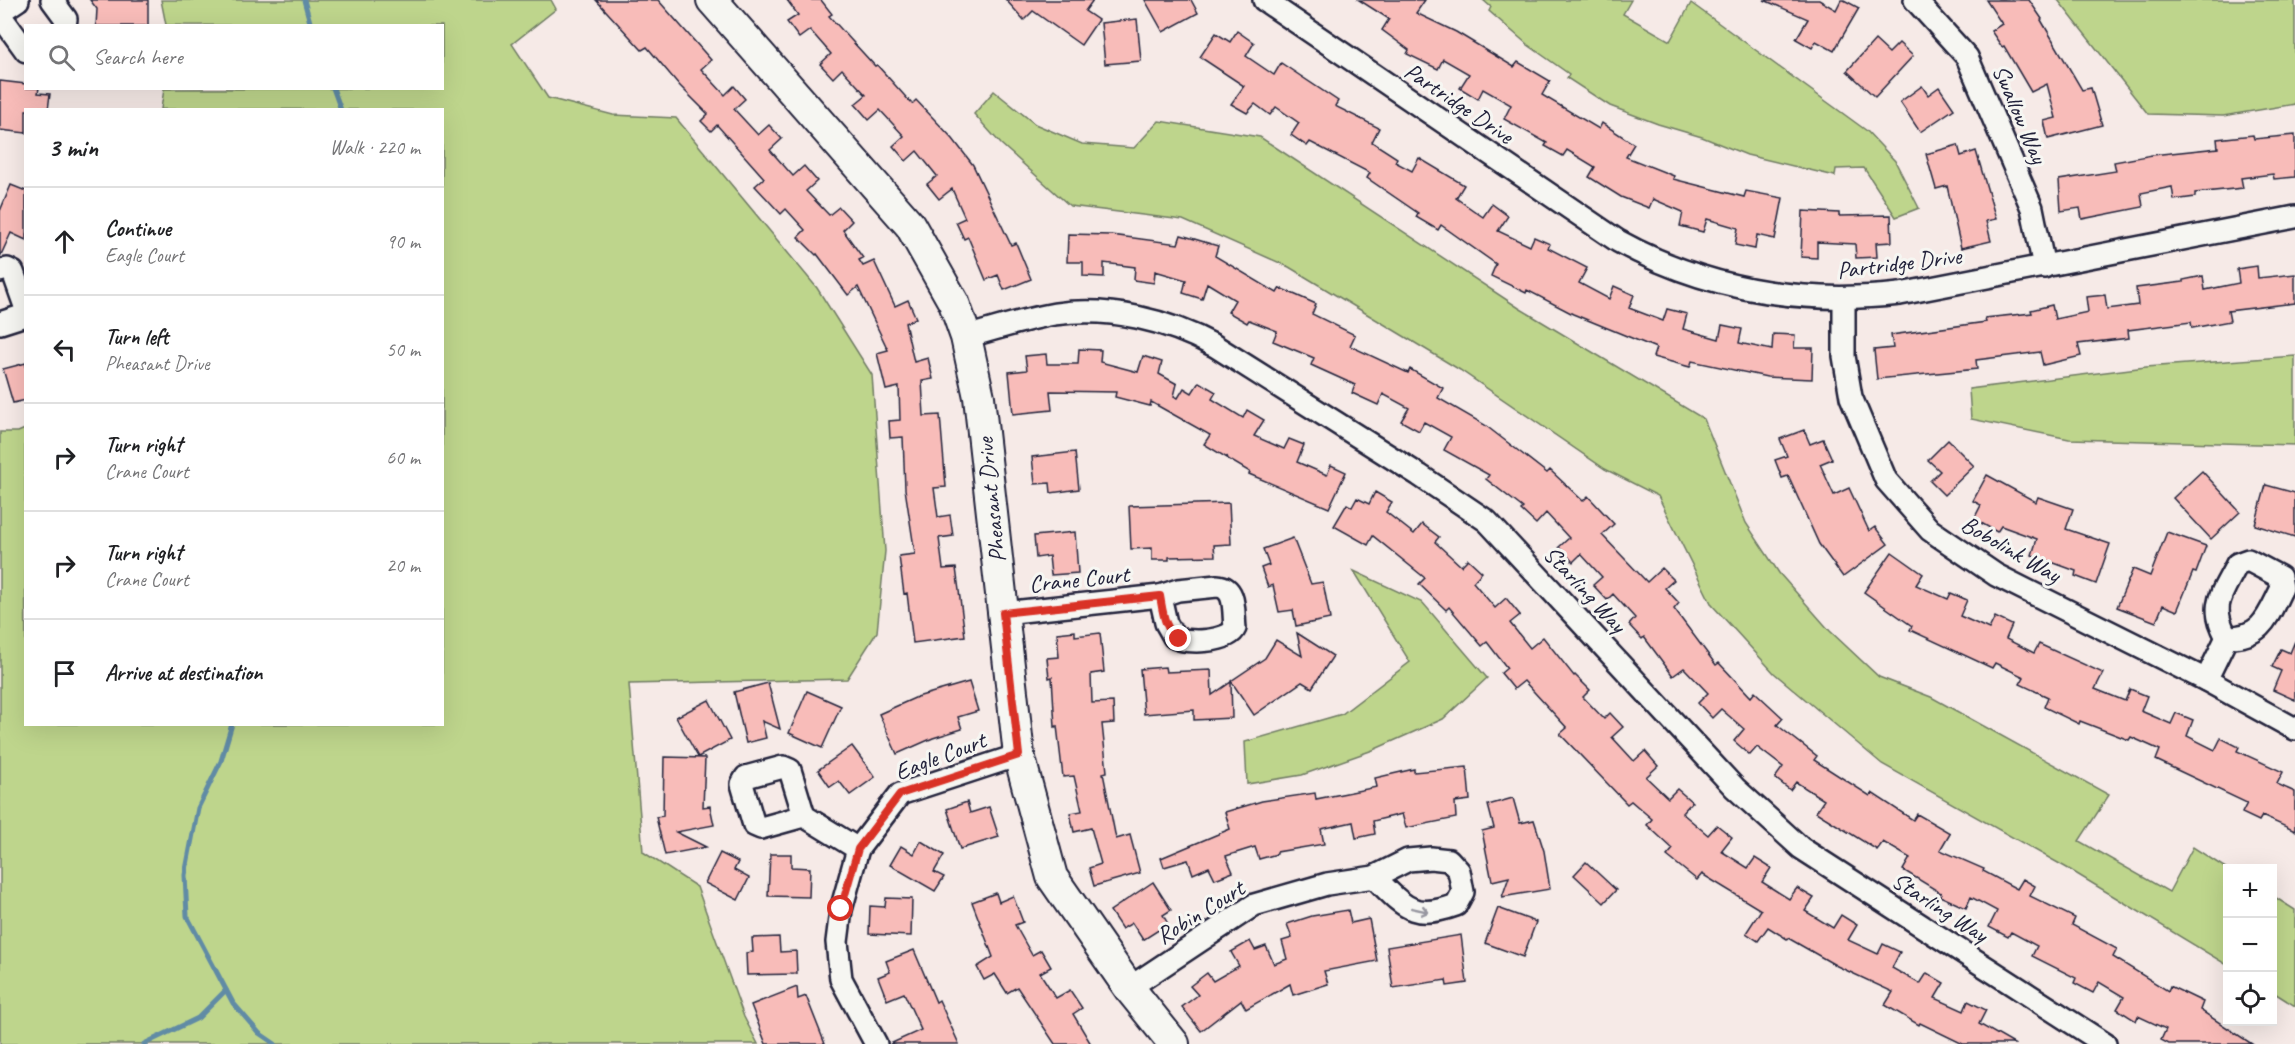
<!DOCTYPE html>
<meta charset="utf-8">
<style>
body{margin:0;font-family:Caveat,sans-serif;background:#f2f2f2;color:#202124}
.controls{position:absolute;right:18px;bottom:18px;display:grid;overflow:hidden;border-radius:0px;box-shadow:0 6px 24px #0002}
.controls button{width:54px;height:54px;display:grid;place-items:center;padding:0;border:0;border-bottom:2px solid #e0e0e0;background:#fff;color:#202124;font:30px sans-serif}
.stop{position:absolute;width:18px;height:18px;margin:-14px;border:4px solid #d93025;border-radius:50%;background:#fff}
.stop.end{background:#d93025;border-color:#fff;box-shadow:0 2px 6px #0008}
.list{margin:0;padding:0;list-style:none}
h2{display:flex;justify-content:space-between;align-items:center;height:78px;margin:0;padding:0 24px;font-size:26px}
h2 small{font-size:20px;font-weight:400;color:#757577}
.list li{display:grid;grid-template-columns:39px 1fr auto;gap:18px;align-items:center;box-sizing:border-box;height:108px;padding:0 24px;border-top:2px solid #e0e0e0}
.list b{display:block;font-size:22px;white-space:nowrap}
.list p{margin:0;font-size:20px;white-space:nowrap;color:#757577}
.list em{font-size:20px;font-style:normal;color:#757577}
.icon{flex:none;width:33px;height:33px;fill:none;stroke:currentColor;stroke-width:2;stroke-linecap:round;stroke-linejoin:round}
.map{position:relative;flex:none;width:2295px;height:1044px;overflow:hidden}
.search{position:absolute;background:#fff;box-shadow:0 6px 24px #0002;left:24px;top:24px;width:420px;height:66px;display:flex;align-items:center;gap:15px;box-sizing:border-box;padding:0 21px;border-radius:0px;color:#757577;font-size:22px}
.panel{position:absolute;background:#fff;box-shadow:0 6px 24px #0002;left:24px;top:108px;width:420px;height:618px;border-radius:0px}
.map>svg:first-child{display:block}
.green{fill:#bed58c;stroke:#707c64;stroke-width:1.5}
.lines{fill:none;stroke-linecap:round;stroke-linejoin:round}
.stream{stroke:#618ba5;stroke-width:5}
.building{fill:#f8bcb9;stroke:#22223b;stroke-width:1.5}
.street-casing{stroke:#22223b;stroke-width:26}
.secondary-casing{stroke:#22223b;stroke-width:34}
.street{stroke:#f6f6f2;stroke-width:21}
.secondary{stroke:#f6f6f2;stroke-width:30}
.oneway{stroke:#9797a0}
.route{stroke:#d93025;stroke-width:8}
.labels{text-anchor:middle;stroke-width:6;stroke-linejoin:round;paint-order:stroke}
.street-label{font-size:24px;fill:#22223b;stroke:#f6f6f2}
</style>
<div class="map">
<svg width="2295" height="1044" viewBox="0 0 2295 1044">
<rect width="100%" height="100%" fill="#f6eae7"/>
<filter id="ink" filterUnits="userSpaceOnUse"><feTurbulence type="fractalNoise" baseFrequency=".0167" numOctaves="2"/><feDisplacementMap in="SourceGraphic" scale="12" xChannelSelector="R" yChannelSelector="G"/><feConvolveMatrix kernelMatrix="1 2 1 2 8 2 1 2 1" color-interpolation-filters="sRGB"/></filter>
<g filter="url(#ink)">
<!-- green -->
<g class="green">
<polygon points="161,0 551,0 556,9 512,44 548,98 613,115 676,118 817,288 872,375 885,551 877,632 847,679 629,684 643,852 697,887 744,1017 758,1044 0,1044 0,432 18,432 25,429 26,724 442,724 442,110 161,109 164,89 442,88 442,26 166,25"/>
<polygon points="1483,0 1631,0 1623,14 1670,41 1691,3 1867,131 1895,161 1919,208 1896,217 1864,168 1836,169 1835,176 1747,155 1702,137 1658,124 1610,106 1567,78 1569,74 1528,45 1489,11 1491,7"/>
<polygon points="2058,0 2295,0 2295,104 2223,116 2148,114"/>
<polygon points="994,91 1035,124 1082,144 1134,148 1159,121 1260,137 1519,308 1704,419 1746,523 1779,573 1830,631 1879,677 1931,697 2109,795 2079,841 2169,892 2193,847 2227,869 2227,965 2067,868 1882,764 1774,673 1712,605 1658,496 1605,469 1460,370 1289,267 1183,220 1070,206 1001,144 974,114"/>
<polygon points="2295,356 2295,445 2069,439 1971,419 1969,389 2146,367"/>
<polygon points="1354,571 1423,603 1487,678 1443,719 1373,750 1302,775 1247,784 1245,742 1342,714 1410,662"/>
<polygon points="2273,896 2295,910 2295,1006 2273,992"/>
</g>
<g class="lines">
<!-- stream -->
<g class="stream">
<polyline points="304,0 311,26"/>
<polyline points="333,88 341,110"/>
<polyline points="232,724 221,761 198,808 185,875 187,916 233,1003 259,1033 275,1044"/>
<polyline points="144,1044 198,1018 226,990"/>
</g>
</g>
<!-- building -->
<g class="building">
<polygon points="90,0 148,0 148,26 96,26 97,9"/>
<polygon points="596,0 658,0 711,60 701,69 725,95 734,86 745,99 734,109 758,135 769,125 782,139 770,150 793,176 804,166 817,181 806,191 829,215 839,207 852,221 843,230 863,258 859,260 863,266 874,261 895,306 908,300 916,318 905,323 914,362 928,358 933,379 922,381 924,416 940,415 946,487 934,488 938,517 950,515 953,536 939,538 943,569 956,568 965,636 913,643 907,593 904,594 899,556 915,554 905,489 903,437 890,438 889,421 900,420 899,387 886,390 877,353 888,350 858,287 848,295 817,254 816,255 798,237 805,230 786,209 781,214 755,186 764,178 717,125 711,131 701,121 708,114 680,86 647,47 642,50"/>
<polygon points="787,0 821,0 832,14 829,16 875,66 877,65 912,104 916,100 953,139 973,165 1011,245 1016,243 1031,279 1004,290 998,275 986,280 968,237 964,239 956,222 965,218 952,189 939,199 927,184 937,176 917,151 906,161 893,146 904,136 880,110 869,120 855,104 866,95 842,69 833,78 820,64 831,54 810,30 799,38 787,22 798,15"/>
<polygon points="1006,0 1093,0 1085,11 1098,20 1081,45 1033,11 1024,20"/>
<polygon points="1145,0 1191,0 1198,13 1163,32"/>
<polygon points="1359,0 1425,0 1416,13 1456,32 1514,67 1518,62 1550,81 1542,95 1599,129 1602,123 1634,144 1626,157 1674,176 1673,179 1744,197 1746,191 1783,198 1775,239 1757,235 1755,249 1735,245 1738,228 1707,219 1703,232 1680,226 1683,212 1653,199 1649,208 1621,197 1589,177 1595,167 1567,150 1563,156 1545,146 1547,143 1504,119 1511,105 1483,89 1478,99 1460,88 1469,74 1443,59 1438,69 1407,54 1409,50 1382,30 1389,19"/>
<polygon points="1764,0 1819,0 1836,10 1841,0 1844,0 1859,8 1834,51 1816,41 1812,48 1796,39 1808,19"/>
<polygon points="1986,0 2029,0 2042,19 2041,20 2082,90 2091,88 2102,125 2048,139 2044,121 2056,118 2047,84 2031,92 2004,46 2002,47 1991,31 2002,24"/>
<polygon points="1137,19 1141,61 1105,64 1101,23"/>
<polygon points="1237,31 1254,43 1246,56 1274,75 1281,63 1338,101 1335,106 1379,128 1372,142 1397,158 1395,162 1412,171 1419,158 1464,185 1456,198 1483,217 1492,204 1508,216 1498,231 1530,246 1534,237 1550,244 1548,248 1587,268 1579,283 1609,299 1614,286 1634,295 1629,308 1663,321 1667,309 1687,314 1683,329 1719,339 1722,325 1742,329 1739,343 1772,350 1773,334 1795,335 1794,348 1813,348 1812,379 1767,377 1692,361 1690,367 1653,357 1656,348 1573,314 1527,290 1526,293 1491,276 1496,264 1441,225 1438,230 1416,217 1418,213 1367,178 1370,173 1310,142 1307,146 1291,135 1299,123 1276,107 1270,115 1255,104 1247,113 1231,104 1244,86 1200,57 1216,33 1230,42"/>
<polygon points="1875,40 1889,53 1899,43 1913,56 1875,97 1847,71"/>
<polygon points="0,81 26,84 26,88 39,88 38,93 50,94 48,110 26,110 26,133 0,130"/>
<polygon points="1922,86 1928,95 1939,87 1954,109 1920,132 1900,102"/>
<polygon points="2253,135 2254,139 2295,135 2295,177 2274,179 2273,174 2241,178 2243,188 2195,193 2195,197 2174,200 2172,187 2141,193 2143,207 2082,219 2080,208 2061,211 2059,180 2116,171 2114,162 2152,155 2218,148 2217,139"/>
<polygon points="1958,145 1961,156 1976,151 1996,219 1986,221 1991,241 1961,248 1947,186 1936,189 1926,154"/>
<polygon points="11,185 26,191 26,240 11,233 0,257 0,211"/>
<polygon points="1803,211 1839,213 1839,216 1891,215 1892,242 1876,243 1877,257 1856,258 1855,244 1817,242 1817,258 1801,257"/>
<polygon points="1068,234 1111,235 1178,244 1181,235 1218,246 1215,256 1277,293 1280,288 1316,304 1312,314 1355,335 1350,346 1408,373 1410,369 1443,388 1438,398 1485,425 1547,473 1550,470 1583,501 1588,496 1614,524 1602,535 1647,582 1662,568 1674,580 1665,588 1679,603 1674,609 1716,665 1719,663 1751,697 1755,692 1783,718 1777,725 1817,756 1814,760 1870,796 1872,793 1913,820 1917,814 1950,833 1940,850 1984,869 1983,871 2017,889 2023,879 2035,886 2030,896 2075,918 2072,925 2117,949 2113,957 2168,991 2170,986 2203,1002 2200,1010 2252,1044 2169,1044 2161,1040 2166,1029 2138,1016 2136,1021 2117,1009 2124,997 2099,982 2093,993 2074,983 2076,978 2032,956 2037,946 2011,932 2008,937 1989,927 1997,911 1971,897 1966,908 1940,896 1941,893 1903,870 1910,858 1883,842 1877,850 1816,812 1824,800 1796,782 1790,790 1775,778 1783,767 1757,747 1750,755 1734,741 1744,729 1721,709 1712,718 1698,703 1708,693 1684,668 1673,676 1644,637 1642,639 1629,625 1635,618 1613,594 1607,600 1593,585 1602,577 1581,554 1573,562 1559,547 1569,538 1546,513 1536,524 1521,510 1523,508 1486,479 1489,475 1444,450 1451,437 1424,422 1419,431 1401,421 1409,408 1383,394 1378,405 1352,393 1355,385 1311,365 1314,358 1273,341 1277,331 1249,320 1247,323 1228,312 1235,300 1207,283 1202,299 1183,293 1186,280 1155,271 1154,283 1134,280 1135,267 1104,263 1104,277 1083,276 1083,262 1067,262"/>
<polygon points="2257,266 2258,278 2295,274 2295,303 2228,311 2230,321 2192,328 2191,322 2128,330 2129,338 2078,344 2081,356 2043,365 2040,352 1976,360 1977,369 1877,379 1874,350 1893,348 1891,335 1986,322 1985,318 2032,313 2031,310 2052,305 2055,319 2088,312 2086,297 2105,295 2107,309 2138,305 2136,288 2183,282 2183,280 2203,276 2205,290 2239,283 2237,269"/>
<polygon points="1079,349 1101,350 1100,362 1138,372 1143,356 1162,362 1159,374 1177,384 1174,396 1178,398 1184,388 1192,393 1199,382 1216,392 1212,399 1243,418 1247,410 1264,420 1254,436 1284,449 1289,439 1304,445 1297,462 1327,475 1331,465 1346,472 1329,508 1249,474 1250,472 1228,459 1227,456 1227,458 1204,444 1210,435 1151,402 1150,406 1115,397 1116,392 1050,391 1052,410 1013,414 1009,372 1027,370 1025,356 1046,354 1047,364 1078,364"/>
<polygon points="26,363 26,400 13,403 3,369"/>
<polygon points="1804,430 1810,444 1823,439 1832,459 1820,464 1834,495 1849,488 1869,531 1875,527 1888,544 1843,577 1819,544 1788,476 1782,478 1775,460 1787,456 1780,439"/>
<polygon points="1948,440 1974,466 1944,495 1930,481 1940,471 1928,460"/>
<polygon points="1075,452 1079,489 1051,493 1050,483 1035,484 1032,457"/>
<polygon points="2202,471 2240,512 2211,539 2173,498"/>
<polygon points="1987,475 2036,502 2038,497 2073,509 2066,529 2110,544 2096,584 2075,576 2076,571 2032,555 2037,539 2001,526 1997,532 1974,519 1981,505 1973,501"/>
<polygon points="2266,485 2295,493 2295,537 2255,525"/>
<polygon points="1375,492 1392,502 1386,512 1414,534 1422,524 1439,537 1435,542 1461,566 1468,559 1482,572 1473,582 1495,608 1506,598 1520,615 1510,623 1530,648 1543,637 1574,676 1575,675 1590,690 1583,697 1604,719 1610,713 1623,727 1612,737 1634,761 1645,751 1658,766 1646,777 1668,798 1677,789 1692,802 1682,813 1708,835 1717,825 1732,837 1721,851 1748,868 1755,858 1771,868 1762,882 1789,899 1797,888 1814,898 1805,911 1833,928 1841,915 1857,925 1848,940 1878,954 1883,944 1900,952 1892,968 1920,984 1927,973 1944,983 1935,998 1964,1011 1968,1001 1986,1010 1979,1024 2014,1044 1963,1044 1920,1023 1919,1025 1885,1005 1893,992 1837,966 1788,938 1787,939 1768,927 1758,941 1746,933 1761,910 1702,874 1697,880 1667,856 1673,849 1647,825 1652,819 1631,801 1627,804 1560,734 1567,728 1524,681 1514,689 1501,673 1507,668 1487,642 1482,646 1449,607 1446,610 1419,584 1425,578 1373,536 1368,545 1334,526 1347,504 1352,507 1357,498 1369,504"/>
<polygon points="1229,503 1231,544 1214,545 1215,556 1169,557 1169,560 1152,560 1152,548 1131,549 1129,506"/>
<polygon points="1075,532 1078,573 1051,575 1049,556 1036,558 1034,536"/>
<polygon points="2167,532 2206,546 2196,573 2193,572 2177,611 2163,605 2156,622 2117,607 2133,569 2150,576"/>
<polygon points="1293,538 1311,584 1323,582 1330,619 1296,626 1293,610 1279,612 1273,585 1268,587 1261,568 1269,565 1263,549"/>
<polygon points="1892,552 1923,574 1916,585 1948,599 1951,593 1967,600 1960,616 1989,629 1995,617 2012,625 2006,639 2034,653 2039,644 2103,673 2095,689 2125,701 2130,689 2147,696 2141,711 2171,724 2176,713 2193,720 2187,736 2215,750 2221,738 2239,747 2237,751 2283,772 2277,784 2295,792 2295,831 2262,816 2259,821 2242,813 2247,803 2156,760 2160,750 2131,737 2129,740 2080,721 2079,724 2044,707 2048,697 2020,684 2024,677 1995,663 1992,668 1910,630 1912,626 1864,592"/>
<polygon points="1075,631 1075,636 1100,633 1104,672 1091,674 1092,703 1113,702 1114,723 1102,724 1107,772 1103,773 1116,839 1130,835 1140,873 1094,886 1089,868 1101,864 1091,828 1074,832 1070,813 1082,811 1074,776 1063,777 1057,726 1055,727 1052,677 1049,678 1047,658 1059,657 1057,633"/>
<polygon points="1297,633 1333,656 1312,688 1302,682 1254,715 1231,681 1265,658 1276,640 1302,656"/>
<polygon points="2295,641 2295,700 2273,690 2281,671 2272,667 2281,649 2290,653"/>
<polygon points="1165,667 1166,672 1211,670 1212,695 1231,682 1232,718 1194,720 1194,710 1144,714 1140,669"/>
<polygon points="969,682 978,711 958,717 962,729 933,738 897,754 879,714 917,697"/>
<polygon points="768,683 780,729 762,721 766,738 746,743 734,692"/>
<polygon points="807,691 841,706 822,748 789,733"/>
<polygon points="709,700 730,740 698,757 676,717"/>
<polygon points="852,746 875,777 850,795 839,781 830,787 818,770"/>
<polygon points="664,757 705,758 703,807 710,806 714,825 676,832 706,847 665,855 656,817 663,816"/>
<polygon points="1467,767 1470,800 1455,802 1456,818 1406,828 1402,814 1373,821 1375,834 1356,838 1353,822 1321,829 1324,844 1277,852 1277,854 1259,859 1255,847 1226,856 1233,872 1215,879 1209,867 1193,874 1188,860 1164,867 1161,858 1230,829 1225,812 1262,801 1315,793 1316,799 1377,787 1375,778 1414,769 1414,772"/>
<polygon points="1513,798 1520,823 1534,820 1544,851 1550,889 1502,897 1509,877 1492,881 1482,831 1494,828 1488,805"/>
<polygon points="967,802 970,813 989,807 999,837 960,849 947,809"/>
<polygon points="921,841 944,855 934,872 944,877 935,891 890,865 901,846 914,854"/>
<polygon points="720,853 738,862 734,870 749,878 738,900 705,883"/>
<polygon points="770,854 791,854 791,867 810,868 809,897 768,896"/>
<polygon points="1586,862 1616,890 1604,903 1574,875"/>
<polygon points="1153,882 1171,910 1163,915 1168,924 1143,940 1132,923 1122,929 1110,911"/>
<polygon points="996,893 999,902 1013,896 1023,922 1015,925 1032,955 1041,950 1051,967 1040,973 1056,998 1070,990 1082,1008 1073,1014 1091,1044 1055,1044 1017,987 1007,993 995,974 984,980 977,967 993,957 972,902"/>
<polygon points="886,898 912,899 911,936 869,934 870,906 885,907"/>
<polygon points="1498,908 1536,922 1523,957 1485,943"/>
<polygon points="1348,910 1351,923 1369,919 1377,961 1324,971 1328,984 1293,995 1290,984 1246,1009 1241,1000 1201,1031 1182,1007 1198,995 1190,986 1207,973 1213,981 1239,966 1231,952 1250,941 1255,950 1266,946 1274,964 1287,959 1282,941 1292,938 1287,924 1312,916"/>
<polygon points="1461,935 1467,983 1447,986 1446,980 1393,988 1387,947"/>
<polygon points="779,937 780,952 796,951 797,974 747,975 746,953 753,952 752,938"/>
<polygon points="914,950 936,1002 939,1000 959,1044 890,1044 921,1030 904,993 887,1000 878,977 890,972 886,961"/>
<polygon points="797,987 798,999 806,996 825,1044 766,1044 751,1005"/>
</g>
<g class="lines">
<!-- street casing -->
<g class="street-casing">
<g id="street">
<polyline points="52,0 66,19 65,26"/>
<path d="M 1264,0 L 1618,241 C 1705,289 1801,305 1900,294 L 2295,217"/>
<polyline points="1915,0 1967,57 2032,208 2044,267"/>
<polyline points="0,12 18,0"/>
<polyline points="0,15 26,51"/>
<polyline points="0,271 7,269 13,272 26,309"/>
<polyline points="1844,298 1844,356 1851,397 1886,480 1930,530 1996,575 2206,680 2295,729"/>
<polyline points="0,323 22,316 26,310"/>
<path d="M 966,337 C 995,329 1025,319 1055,314 C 1110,306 1167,320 1215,346 L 1419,475 L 1487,521 L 1735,788 L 1801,848 L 2105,1044"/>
<path d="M 2248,560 L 2280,577 L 2282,588 C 2268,615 2263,638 2227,637 C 2208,605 2223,593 2237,564 Z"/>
<path d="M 1217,586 C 1237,587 1233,612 1235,628 C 1229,642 1186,644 1174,637 L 1166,623 L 1160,596 L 1178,590 Z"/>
<polyline points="1003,613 1160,596"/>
<polyline points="2206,680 2227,637"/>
<polygon points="783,767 790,770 804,816 761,828 754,825 742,784 746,777"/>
<polyline points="804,816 858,849"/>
<path d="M 1129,988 L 1254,905 L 1327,884 L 1374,877 L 1408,860 L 1431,858 L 1449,860 L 1459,871 L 1463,892 L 1456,905 C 1412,921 1404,906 1374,877"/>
<polyline points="876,1044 841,979 837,942 841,910 858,849 900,794 1019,755"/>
</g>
</g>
<!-- secondary casing -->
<g class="secondary-casing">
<polyline id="secondary" points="712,0 910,225 954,303 966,337 979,397 1019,755 1052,877 1129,988 1174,1044"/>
</g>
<!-- street -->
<use href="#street" class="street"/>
<!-- secondary -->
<use href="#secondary" class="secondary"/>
</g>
<!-- one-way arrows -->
<defs><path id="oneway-shaft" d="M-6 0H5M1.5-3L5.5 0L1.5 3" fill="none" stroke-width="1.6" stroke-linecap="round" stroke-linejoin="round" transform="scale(1.5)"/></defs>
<use class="oneway" href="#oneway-shaft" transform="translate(1420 910) rotate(13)"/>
</g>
<g class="lines" filter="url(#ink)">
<!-- route -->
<path class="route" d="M 841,909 L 858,849 L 900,794 L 1019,755 L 1003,613 L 1160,596 C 1163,612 1164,630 1179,639"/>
</g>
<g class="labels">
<!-- street labels -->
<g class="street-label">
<text transform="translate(1459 103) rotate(34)" y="8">Partridge Drive</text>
<text transform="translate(2020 114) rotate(67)" y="8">Swallow Way</text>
<text transform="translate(1899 263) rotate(-7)" y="8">Partridge Drive</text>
<text transform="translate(991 500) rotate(-96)" y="8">Pheasant Drive</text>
<text transform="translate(2011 549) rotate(30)" y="8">Bobolink Way</text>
<text transform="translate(1079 579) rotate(-6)" y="8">Crane Court</text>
<text transform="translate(1585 589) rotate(47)" y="8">Starling Way</text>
<text transform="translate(940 756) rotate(-21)" y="8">Eagle Court</text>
<text transform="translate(1940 907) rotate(33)" y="8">Starling Way</text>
<text transform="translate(1200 912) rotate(-32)" y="8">Robin Court</text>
</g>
</g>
</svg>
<div class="controls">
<button>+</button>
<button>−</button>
<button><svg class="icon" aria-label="locate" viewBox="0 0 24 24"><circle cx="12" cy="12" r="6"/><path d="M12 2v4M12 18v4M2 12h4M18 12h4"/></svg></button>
</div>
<div class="stop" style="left:841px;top:909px"></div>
<div class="stop end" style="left:1179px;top:639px"></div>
<div class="search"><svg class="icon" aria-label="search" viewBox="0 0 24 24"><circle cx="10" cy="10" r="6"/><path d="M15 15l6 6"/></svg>Search here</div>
<section class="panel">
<h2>3 min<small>Walk · 220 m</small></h2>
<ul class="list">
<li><svg class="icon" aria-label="ahead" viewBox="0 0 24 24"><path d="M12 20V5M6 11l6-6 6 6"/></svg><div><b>Continue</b><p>Eagle Court</p></div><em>90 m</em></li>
<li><svg class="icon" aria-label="left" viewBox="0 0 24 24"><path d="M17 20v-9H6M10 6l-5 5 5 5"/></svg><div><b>Turn left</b><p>Pheasant Drive</p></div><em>50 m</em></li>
<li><svg class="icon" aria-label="right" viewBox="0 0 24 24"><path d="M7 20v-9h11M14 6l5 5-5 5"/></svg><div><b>Turn right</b><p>Crane Court</p></div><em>60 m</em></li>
<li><svg class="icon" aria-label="right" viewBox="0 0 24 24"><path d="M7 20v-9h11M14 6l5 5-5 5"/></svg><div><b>Turn right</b><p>Crane Court</p></div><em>20 m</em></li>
<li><svg class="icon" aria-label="arrive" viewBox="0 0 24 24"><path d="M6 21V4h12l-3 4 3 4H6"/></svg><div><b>Arrive at destination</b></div></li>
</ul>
</section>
</div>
